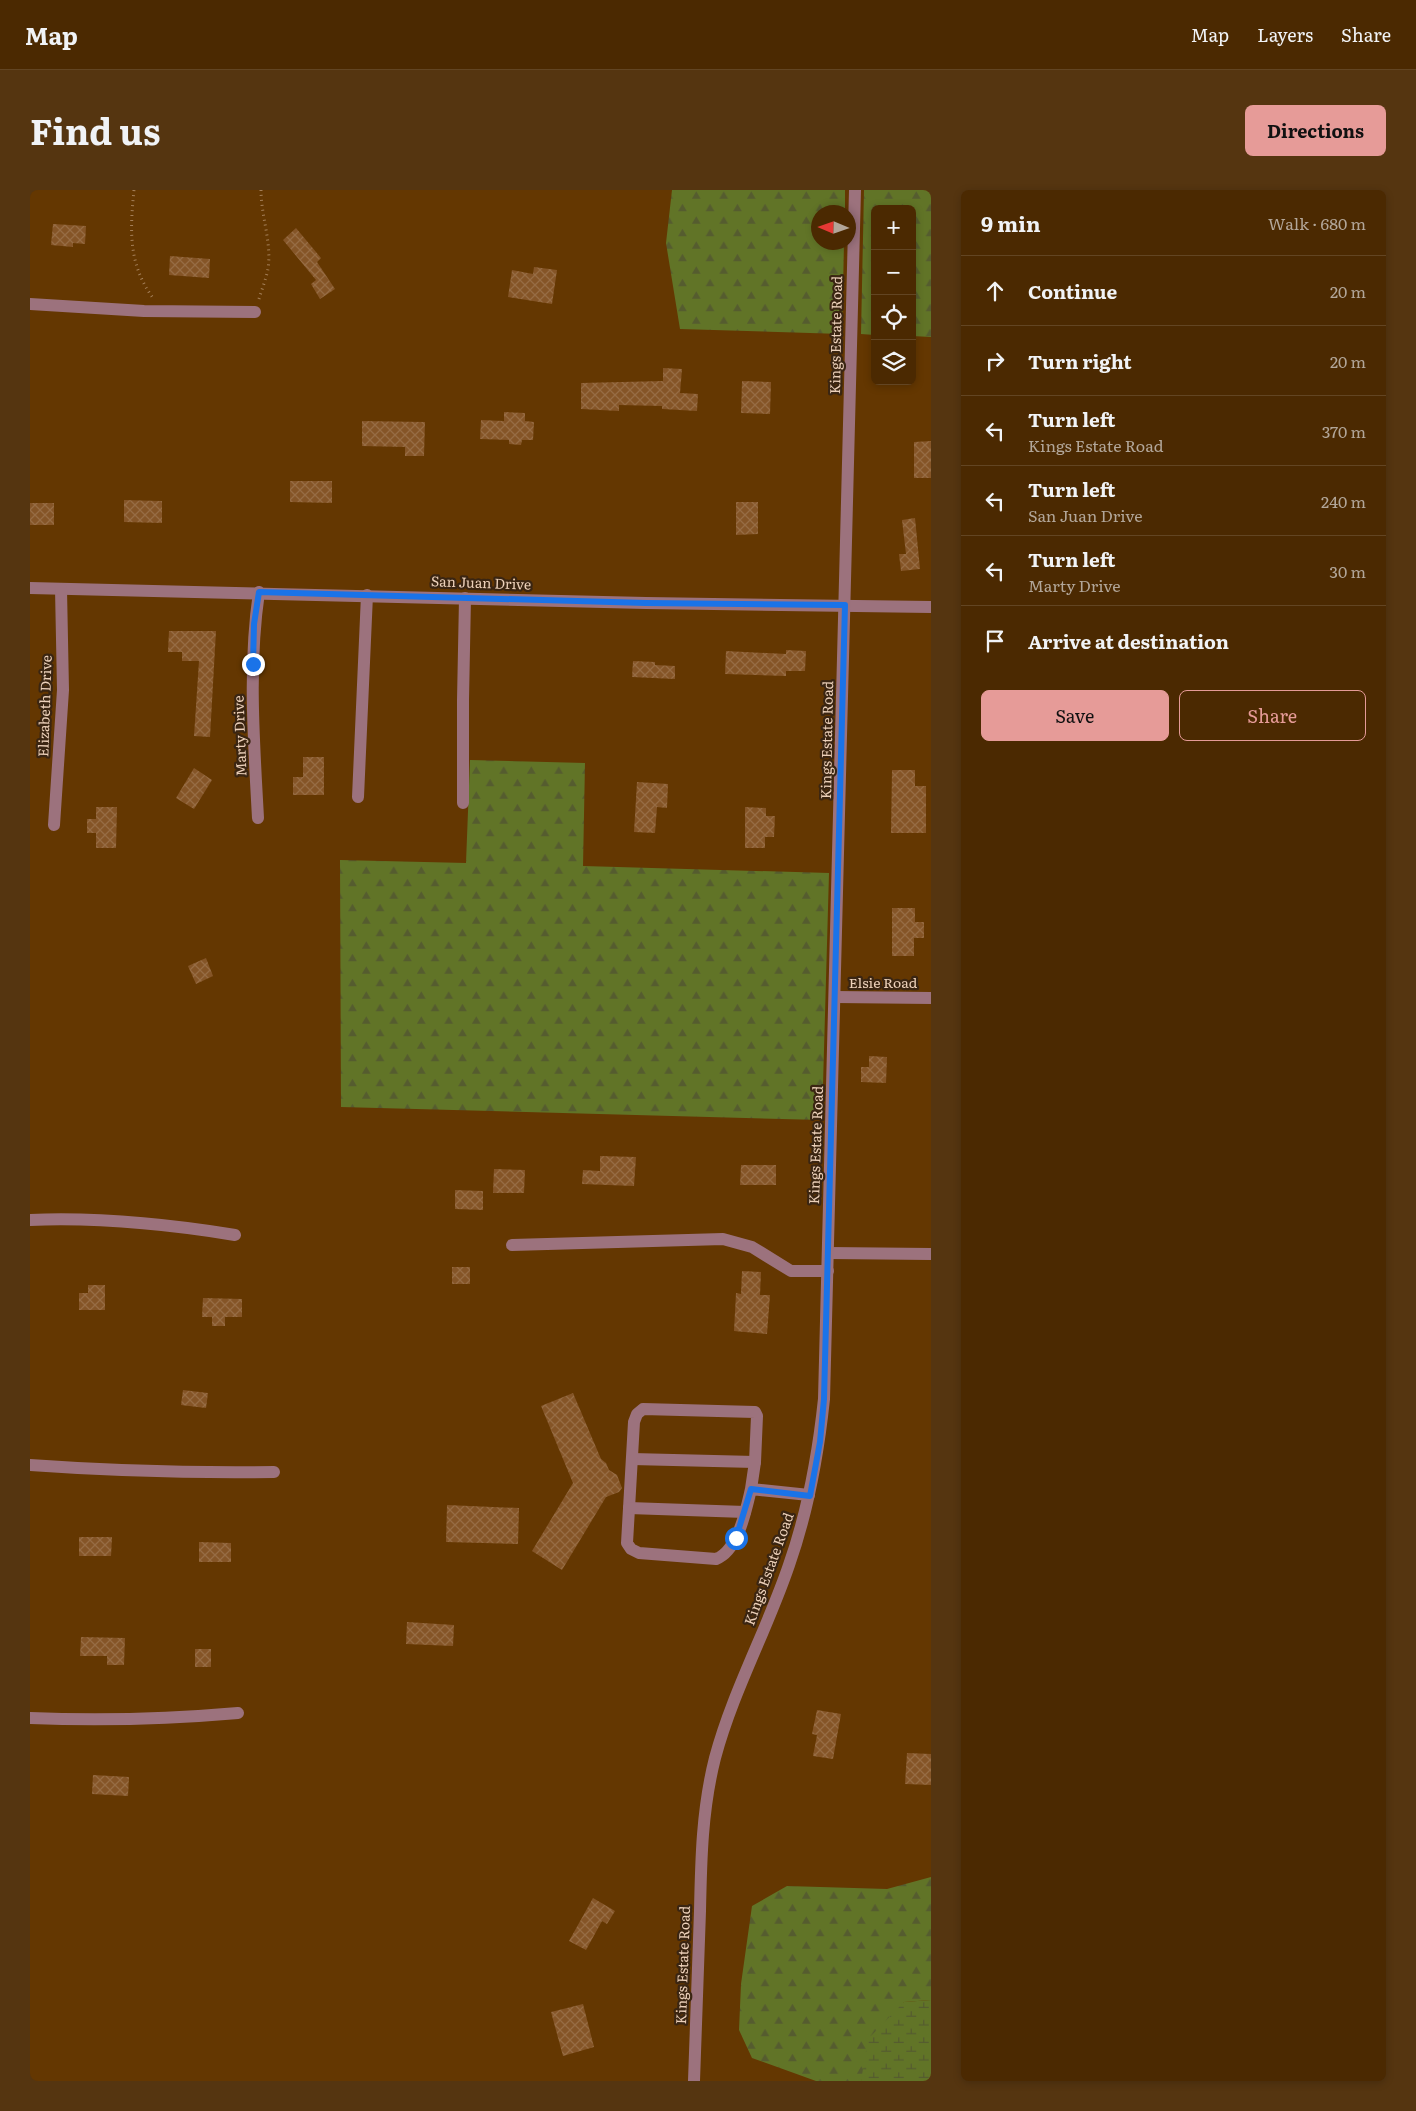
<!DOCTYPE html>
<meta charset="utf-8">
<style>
body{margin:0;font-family:Literata,serif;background:#553510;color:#f1f3f6}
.controls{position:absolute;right:15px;top:15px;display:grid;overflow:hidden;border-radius:8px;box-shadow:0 2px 8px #0003}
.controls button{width:45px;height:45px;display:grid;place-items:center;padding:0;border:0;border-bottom:1px solid #624523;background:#4b2901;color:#f1f3f6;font:25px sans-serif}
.compass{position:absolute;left:781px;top:15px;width:45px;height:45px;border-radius:50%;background:#4b2901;box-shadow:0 2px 8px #0003;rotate:272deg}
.stop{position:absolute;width:15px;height:15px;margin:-11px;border:4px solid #1a73e8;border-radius:50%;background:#fff}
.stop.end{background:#1a73e8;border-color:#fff;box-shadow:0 1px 5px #0008}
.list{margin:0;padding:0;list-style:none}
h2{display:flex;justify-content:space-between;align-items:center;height:65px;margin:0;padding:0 20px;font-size:21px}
h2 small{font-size:16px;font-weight:400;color:#b2a699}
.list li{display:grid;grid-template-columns:32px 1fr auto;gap:15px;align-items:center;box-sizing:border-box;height:70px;padding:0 20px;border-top:1px solid #624523}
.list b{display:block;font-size:19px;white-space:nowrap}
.list p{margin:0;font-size:16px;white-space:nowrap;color:#b2a699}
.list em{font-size:16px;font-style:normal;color:#b2a699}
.actions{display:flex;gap:10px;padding:15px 20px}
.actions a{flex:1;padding:11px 0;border:1px solid #e69b98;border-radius:8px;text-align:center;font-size:18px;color:#e69b98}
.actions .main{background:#e69b98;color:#111}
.icon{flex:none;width:28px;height:28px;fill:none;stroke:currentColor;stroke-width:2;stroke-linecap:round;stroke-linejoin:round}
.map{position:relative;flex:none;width:901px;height:1891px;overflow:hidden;border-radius:8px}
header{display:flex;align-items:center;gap:30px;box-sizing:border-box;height:70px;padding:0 25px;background:#4b2901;border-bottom:1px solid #624523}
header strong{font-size:24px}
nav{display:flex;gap:28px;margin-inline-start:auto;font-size:18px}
.intro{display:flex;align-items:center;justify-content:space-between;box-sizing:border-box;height:120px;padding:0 30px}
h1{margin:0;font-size:35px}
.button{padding:12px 22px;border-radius:8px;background:#e69b98;color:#111;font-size:18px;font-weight:700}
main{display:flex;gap:30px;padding:0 30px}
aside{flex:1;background:#4b2901;border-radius:8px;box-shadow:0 2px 8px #0003}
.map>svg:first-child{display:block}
.forest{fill:url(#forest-firs)}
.wetland{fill:url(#wetland-marsh)}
.building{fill:url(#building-cross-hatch)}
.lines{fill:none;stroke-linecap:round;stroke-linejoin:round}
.path{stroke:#a47f58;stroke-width:3;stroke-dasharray:1 4;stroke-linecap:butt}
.minor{stroke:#9c727d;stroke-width:12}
.route{stroke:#1a73e8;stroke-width:6}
.labels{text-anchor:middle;stroke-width:4.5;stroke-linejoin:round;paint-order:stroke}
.street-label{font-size:14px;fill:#ecd0b9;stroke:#3a2512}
</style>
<header>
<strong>Map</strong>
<nav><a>Map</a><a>Layers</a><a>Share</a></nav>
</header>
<div class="intro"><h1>Find us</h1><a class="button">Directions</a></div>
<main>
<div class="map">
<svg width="901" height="1891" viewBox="0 0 901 1891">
<defs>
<pattern id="forest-firs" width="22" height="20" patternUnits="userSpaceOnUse" patternTransform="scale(1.25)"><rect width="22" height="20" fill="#617427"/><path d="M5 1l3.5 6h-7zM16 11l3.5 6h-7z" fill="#555c2f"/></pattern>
<pattern id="wetland-marsh" width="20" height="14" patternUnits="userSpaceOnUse" patternTransform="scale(1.25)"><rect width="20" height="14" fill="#617427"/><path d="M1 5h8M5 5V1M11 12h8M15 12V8" fill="none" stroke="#555c2f"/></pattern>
<pattern id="building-cross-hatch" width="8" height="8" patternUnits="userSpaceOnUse" patternTransform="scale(1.25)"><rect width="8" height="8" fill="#855527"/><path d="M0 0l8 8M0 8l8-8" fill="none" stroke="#966c44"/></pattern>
</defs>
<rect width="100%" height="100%" fill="#643701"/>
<!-- forest -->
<g class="forest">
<polygon points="642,0 815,0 815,22 788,22 788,52 814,53 812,144 650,139 636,53"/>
<polygon points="834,0 901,0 901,147 882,146 882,19 845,19 845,145 831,144"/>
<polygon points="440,570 555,573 553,676 799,683 792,930 311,917 310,670 436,673"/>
<polygon points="901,1687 901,1810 874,1812 831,1891 786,1891 722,1868 709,1840 711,1794 722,1716 757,1696 857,1699"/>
</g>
<!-- wetland -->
<polygon class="wetland" points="901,1810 901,1891 831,1891 838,1849 874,1812"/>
<!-- building -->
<g class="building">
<polygon points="23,34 56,36 55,54 43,53 43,57 21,55"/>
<polygon points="266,38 291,68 287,72 305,99 290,109 281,94 286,90 253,50"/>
<polygon points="140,66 180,69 179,88 139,85"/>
<polygon points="504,77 527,80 522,114 478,107 482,80 503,84"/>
<polygon points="633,178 652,179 650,203 668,204 667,221 632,219 632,216 589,215 589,221 551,219 551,193 633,191"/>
<polygon points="712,191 741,192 740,224 711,223"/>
<polygon points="474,222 495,223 495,231 504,232 503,250 492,250 491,255 479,254 479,250 450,249 451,230 474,231"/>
<polygon points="332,231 395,232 394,266 375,266 375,257 332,256"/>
<polygon points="901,251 901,288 884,288 884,252"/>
<polygon points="260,291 302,291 302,313 260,312"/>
<polygon points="94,310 132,311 132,333 94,332"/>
<polygon points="706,312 728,312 728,344 706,345"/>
<rect x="0" y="313" width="24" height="22"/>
<polygon points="885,328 890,379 871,381 869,364 876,364 872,330"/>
<polygon points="139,441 186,441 180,547 164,546 169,471 152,471 152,462 138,462"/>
<polygon points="756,460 776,461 775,481 756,481 756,486 695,484 696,461 756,464"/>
<polygon points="603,471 625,472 625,475 645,476 645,489 602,487"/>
<polygon points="273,567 294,567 294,605 263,605 263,587 273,587"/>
<polygon points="164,578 182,590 164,619 146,608"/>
<polygon points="862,580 885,580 885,596 896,596 896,643 861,643"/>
<polygon points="607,592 638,594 637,618 627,617 625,643 604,642"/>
<polygon points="66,617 87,617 86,658 66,658 66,643 57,643 57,629 66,629"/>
<polygon points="715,617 736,618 736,626 745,626 744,647 735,647 735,658 715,658"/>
<polygon points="862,718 885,718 885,732 894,732 894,748 884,748 884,766 862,766"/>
<polygon points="176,768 183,786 166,794 158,776"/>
<polygon points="839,866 857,867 856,893 831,892 831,877 839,877"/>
<polygon points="570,966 606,967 604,996 552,994 553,980 570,981"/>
<polygon points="711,975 746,975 746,995 710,995"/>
<polygon points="464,979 495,980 494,1003 463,1003"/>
<polygon points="425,1000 453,1001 453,1020 425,1019"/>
<rect x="422" y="1077" width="18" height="17"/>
<polygon points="712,1081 731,1082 730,1105 740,1105 737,1144 704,1141 706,1103 711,1104"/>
<polygon points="58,1095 75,1095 75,1120 49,1120 49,1103 58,1103"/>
<polygon points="173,1108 212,1109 212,1127 195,1127 195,1136 182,1136 182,1127 172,1127"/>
<polygon points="153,1200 178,1203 176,1218 151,1215"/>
<polygon points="543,1203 571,1269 576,1273 579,1280 587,1285 592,1298 589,1302 576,1307 532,1380 502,1361 543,1293 511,1216"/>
<polygon points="417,1315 489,1318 488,1354 416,1352"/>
<polygon points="49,1347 82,1347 81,1366 49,1366"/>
<polygon points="169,1352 201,1353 201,1372 169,1372"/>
<polygon points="377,1432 424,1435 423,1456 376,1454"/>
<polygon points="51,1447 95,1448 94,1475 77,1475 77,1466 50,1466"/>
<rect x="165" y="1459" width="16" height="18"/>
<polygon points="787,1520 811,1524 803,1569 783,1566 787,1545 782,1544"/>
<polygon points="877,1563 901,1564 901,1595 875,1594"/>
<polygon points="63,1585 99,1587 98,1606 62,1604"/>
<polygon points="563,1708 585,1721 577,1734 572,1731 556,1760 539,1751"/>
<polygon points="553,1814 564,1857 533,1866 521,1822"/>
</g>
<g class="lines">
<!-- path -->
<g class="path">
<path d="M 104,0 C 100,40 98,74 123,108"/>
<path d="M 229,109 C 232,99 236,89 238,79 C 242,53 231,26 231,0"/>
</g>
<!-- minor -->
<g class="minor">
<polyline points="0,114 114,121 225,122"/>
<polyline points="0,398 616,413 901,417"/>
<polyline points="328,607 337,405"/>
<polyline points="433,613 433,510 435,408"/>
<path d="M 228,628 C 224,553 218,477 229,402"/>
<polyline points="24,635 33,500 31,399"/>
<polyline points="805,807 901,808"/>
<path d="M 0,1030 C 69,1027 137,1034 205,1045"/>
<polyline points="482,1055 693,1049 722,1057 761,1081 798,1081"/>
<polyline points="798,1063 901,1064"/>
<polyline points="602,1269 725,1272"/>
<path d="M 0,1275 C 82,1281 162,1283 244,1282"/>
<path d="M 721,1299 C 716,1320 708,1361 686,1369 L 609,1363 L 601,1359 L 597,1353 L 604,1232 L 607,1224 L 613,1219 L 725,1222 L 727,1226 L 725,1272 L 721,1299 L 779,1305"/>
<polyline points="599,1318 715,1322"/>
<path d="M 0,1528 C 70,1531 139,1529 208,1523"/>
<path d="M 664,1891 C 666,1834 668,1778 670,1721 C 671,1670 672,1619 685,1568 C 703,1501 737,1440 759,1375 C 778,1321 788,1266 794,1209 L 825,0"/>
</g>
</g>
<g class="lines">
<!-- route -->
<polyline class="route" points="223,474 224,434 229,402 616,413 815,415 794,1209 790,1252 780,1306 721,1299 706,1348"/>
</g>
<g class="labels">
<!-- street labels -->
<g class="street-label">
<text transform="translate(806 145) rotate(-89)" y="5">Kings Estate Road</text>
<text transform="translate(451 393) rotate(2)" y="5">San Juan Drive</text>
<text transform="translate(15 516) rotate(-88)" y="5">Elizabeth Drive</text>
<text transform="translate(210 546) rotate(-92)" y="5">Marty Drive</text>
<text transform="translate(797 550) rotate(-89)" y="5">Kings Estate Road</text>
<text x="853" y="798">Elsie Road</text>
<text transform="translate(786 955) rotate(-88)" y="5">Kings Estate Road</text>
<text transform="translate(739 1379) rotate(-70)" y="5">Kings Estate Road</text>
<text transform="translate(653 1775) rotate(-88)" y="5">Kings Estate Road</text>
</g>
</g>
</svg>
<div class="controls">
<button>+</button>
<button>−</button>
<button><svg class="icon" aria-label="locate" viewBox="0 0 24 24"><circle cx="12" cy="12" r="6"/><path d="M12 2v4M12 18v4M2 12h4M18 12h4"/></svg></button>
<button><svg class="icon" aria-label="layers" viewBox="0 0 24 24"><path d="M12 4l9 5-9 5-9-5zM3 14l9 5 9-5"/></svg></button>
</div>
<svg class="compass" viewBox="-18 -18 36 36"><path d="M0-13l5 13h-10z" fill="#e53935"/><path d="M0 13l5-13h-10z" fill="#b2a699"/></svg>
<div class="stop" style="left:706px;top:1348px"></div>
<div class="stop end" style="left:223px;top:474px"></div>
</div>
<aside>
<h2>9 min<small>Walk · 680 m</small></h2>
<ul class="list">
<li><svg class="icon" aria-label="ahead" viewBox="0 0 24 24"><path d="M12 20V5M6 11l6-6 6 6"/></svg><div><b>Continue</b></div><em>20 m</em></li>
<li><svg class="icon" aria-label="right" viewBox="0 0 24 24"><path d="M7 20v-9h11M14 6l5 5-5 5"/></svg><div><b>Turn right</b></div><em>20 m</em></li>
<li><svg class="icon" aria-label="left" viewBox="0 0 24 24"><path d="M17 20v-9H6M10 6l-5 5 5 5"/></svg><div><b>Turn left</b><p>Kings Estate Road</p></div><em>370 m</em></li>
<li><svg class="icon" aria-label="left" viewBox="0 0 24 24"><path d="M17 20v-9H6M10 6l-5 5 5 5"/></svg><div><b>Turn left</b><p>San Juan Drive</p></div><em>240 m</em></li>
<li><svg class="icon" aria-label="left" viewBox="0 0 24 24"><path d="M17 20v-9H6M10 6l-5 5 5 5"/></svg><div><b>Turn left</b><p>Marty Drive</p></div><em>30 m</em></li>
<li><svg class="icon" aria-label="arrive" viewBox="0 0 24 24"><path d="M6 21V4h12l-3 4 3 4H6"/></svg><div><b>Arrive at destination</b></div></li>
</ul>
<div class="actions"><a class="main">Save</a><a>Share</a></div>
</aside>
</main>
